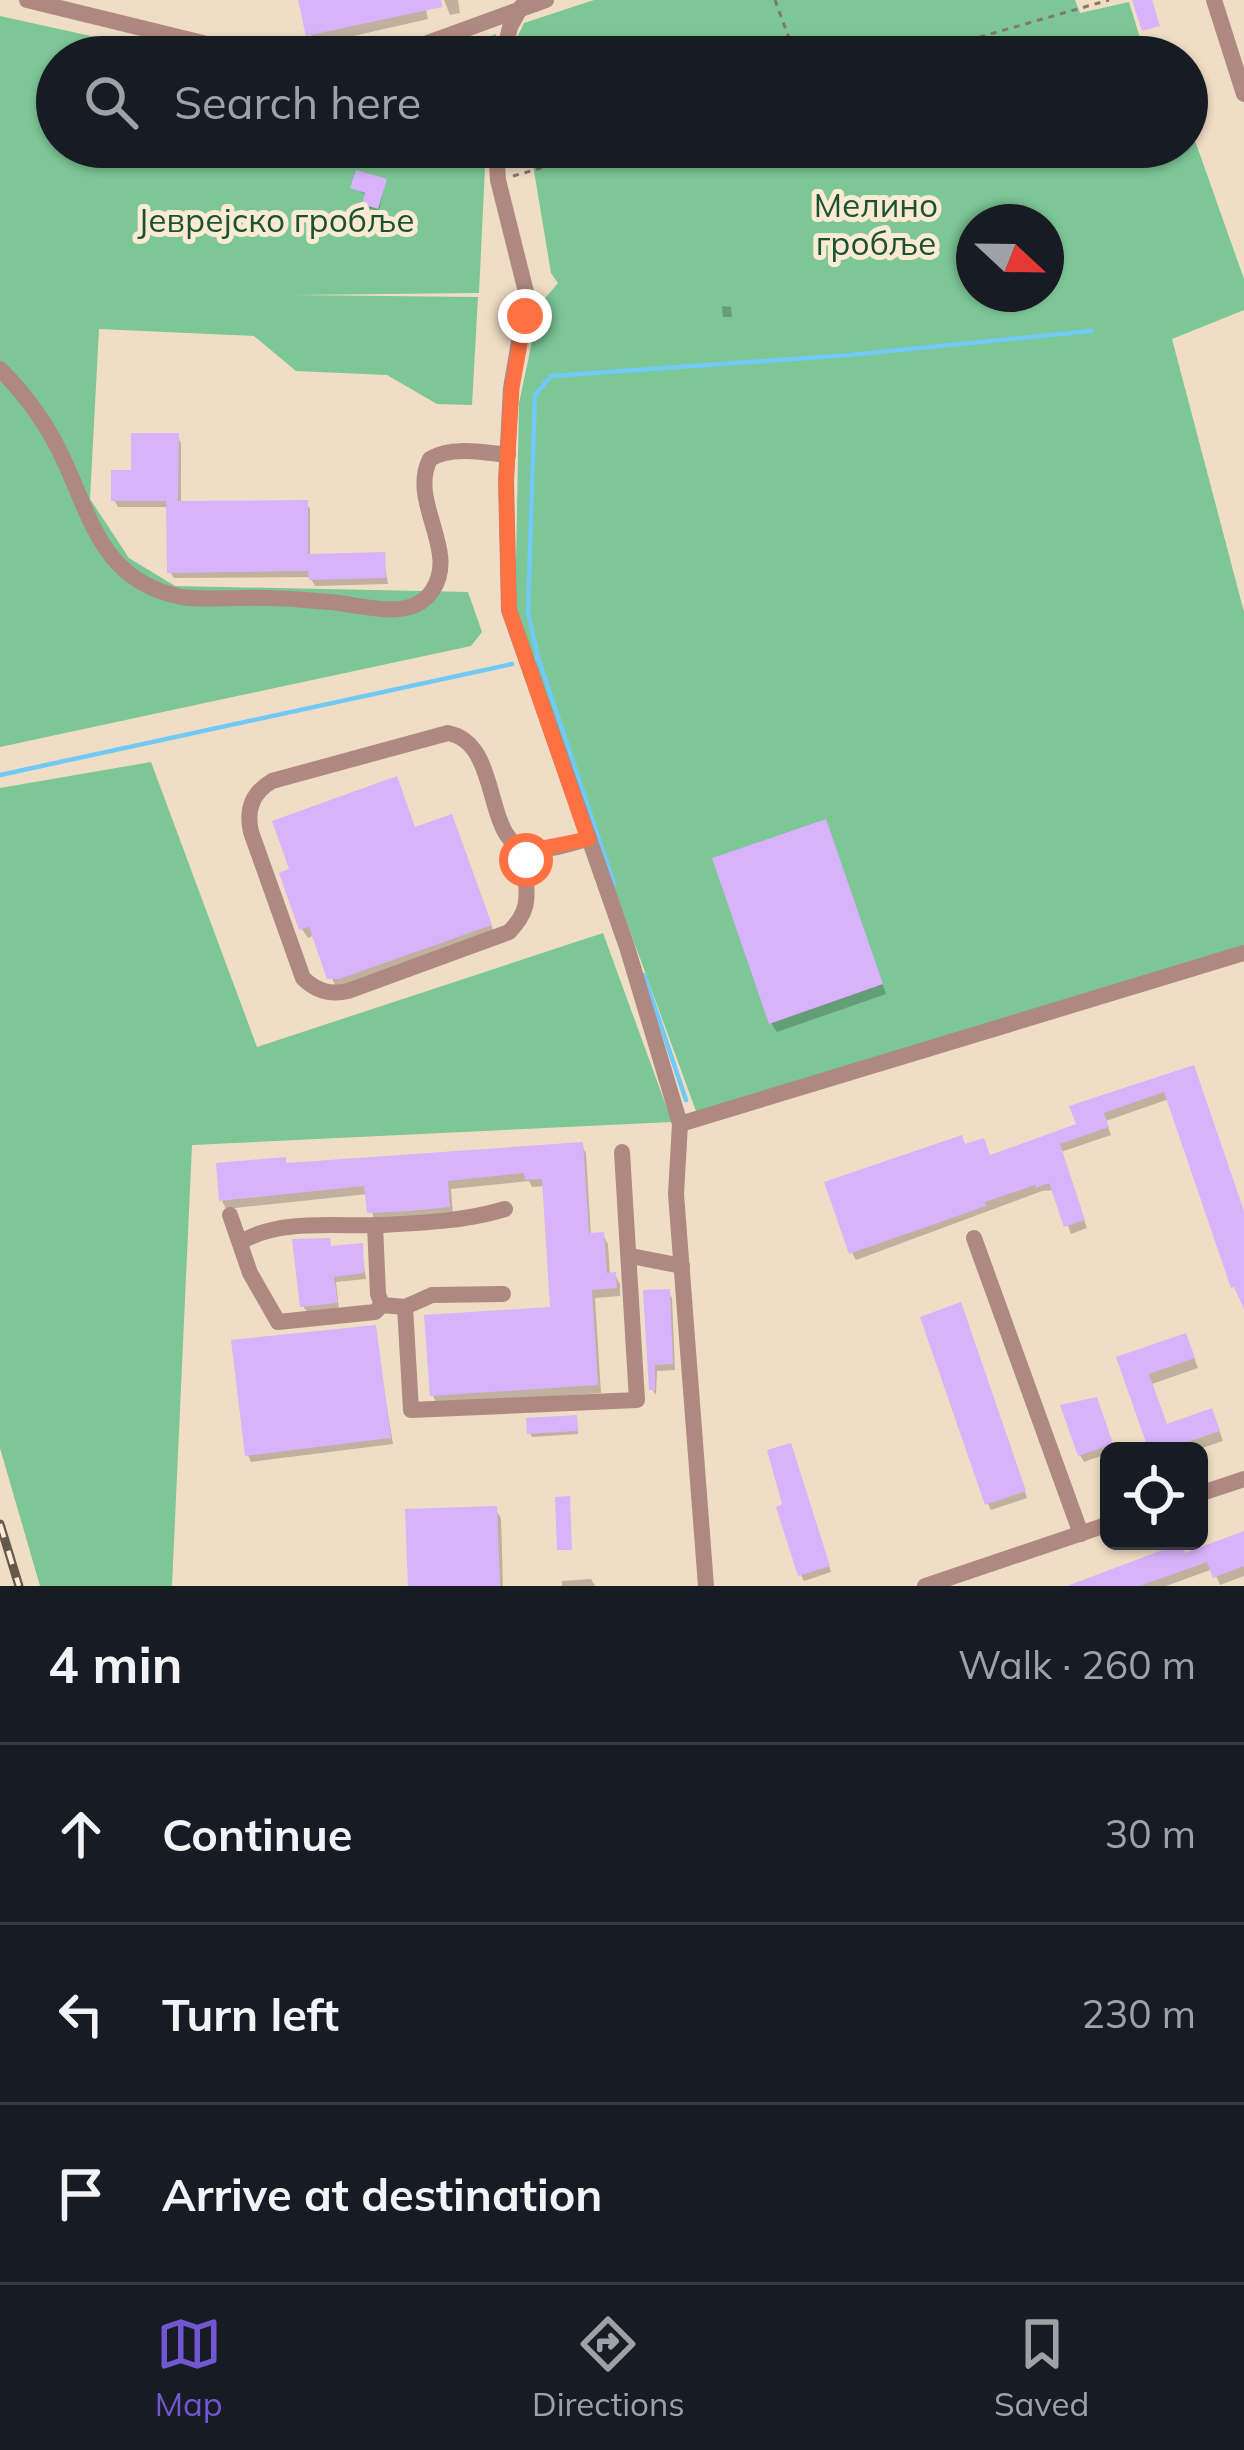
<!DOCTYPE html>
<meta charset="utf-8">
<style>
body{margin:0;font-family:Mulish,sans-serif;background:#242831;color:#f1f3f6}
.controls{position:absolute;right:36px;bottom:36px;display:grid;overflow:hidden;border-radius:18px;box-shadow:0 3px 9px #0004}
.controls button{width:108px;height:108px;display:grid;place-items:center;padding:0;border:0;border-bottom:3px solid #363941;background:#171b24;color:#f1f3f6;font:60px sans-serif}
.compass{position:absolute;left:956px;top:204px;width:108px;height:108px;border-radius:50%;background:#171b24;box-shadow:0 3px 9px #0004;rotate:112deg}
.stop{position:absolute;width:36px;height:36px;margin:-27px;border:9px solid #ff7043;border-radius:50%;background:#fff}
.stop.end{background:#ff7043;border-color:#fff;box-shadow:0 3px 12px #0008}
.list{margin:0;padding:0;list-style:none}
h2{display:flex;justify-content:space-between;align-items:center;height:156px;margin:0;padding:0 48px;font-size:51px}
h2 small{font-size:39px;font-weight:400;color:#9ea1a6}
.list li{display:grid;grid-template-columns:78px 1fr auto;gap:36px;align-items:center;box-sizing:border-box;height:180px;padding:0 48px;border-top:3px solid #363941}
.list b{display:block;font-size:45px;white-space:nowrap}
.list em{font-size:39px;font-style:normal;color:#9ea1a6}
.icon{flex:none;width:66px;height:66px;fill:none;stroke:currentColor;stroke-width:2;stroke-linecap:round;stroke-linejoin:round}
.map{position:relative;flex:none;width:1244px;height:1586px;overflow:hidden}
.search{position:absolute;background:#171b24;box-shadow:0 3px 9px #0004;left:36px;right:36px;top:36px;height:132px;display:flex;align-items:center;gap:30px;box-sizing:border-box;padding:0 42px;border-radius:66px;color:#9ea1a6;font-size:45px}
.sheet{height:696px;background:#171b24}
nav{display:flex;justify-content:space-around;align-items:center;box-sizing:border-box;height:168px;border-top:3px solid #363941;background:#171b24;font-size:33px;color:#9ea1a6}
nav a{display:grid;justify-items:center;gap:6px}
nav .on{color:#7257d1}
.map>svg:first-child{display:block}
.green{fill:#7dc696;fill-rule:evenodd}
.shadow{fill:#0003}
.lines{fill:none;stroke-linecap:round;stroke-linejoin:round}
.stream{stroke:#71c9f6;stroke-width:4.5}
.building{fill:#d8b2fa}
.path{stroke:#857968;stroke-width:3;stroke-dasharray:6 6;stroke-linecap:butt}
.minor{stroke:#ae8981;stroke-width:16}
.rail-casing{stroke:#64594b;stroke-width:9}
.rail{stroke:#fdead2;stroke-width:4.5;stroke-dasharray:14;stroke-linecap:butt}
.route{stroke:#ff7043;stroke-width:15}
.labels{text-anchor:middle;stroke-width:10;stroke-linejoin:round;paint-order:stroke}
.park-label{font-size:33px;fill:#195332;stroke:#fdead2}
</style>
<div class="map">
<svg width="1244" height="1586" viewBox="0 0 1244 1586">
<rect width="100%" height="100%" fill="#f0ddc5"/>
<!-- green -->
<g class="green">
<polygon points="594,0 1075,0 1080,13 1129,2 1144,51 1162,45 1166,57 515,57 513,46 524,23"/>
<polygon points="0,16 186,57 57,57 57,147 486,147 479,293 294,295 478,297 472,405 437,404 387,375 296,371 254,336 99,329 90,499 129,558 175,586 468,592 482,632 471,646 0,747"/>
<polygon points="496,34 494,57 434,57"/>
<path d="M 1187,118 L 1244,279 L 1244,310 L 1172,339 L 1244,612 L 1244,945 L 700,1122 L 515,617 L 519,403 L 540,304 L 558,283 L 551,273 L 530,147 L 1187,147 ZM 974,222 L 1046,222 L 1046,294 L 974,294 Z"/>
<polygon points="151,762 257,1047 603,933 672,1122 192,1145 172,1586 40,1586 0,1448 0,788"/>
</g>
<!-- shadow -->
<g class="shadow">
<polygon points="301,0 424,0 428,19 314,45"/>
<polygon points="444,0 458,0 460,13 450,15"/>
<polygon points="385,182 379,211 367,208 368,196 353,188"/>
<polygon points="722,306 731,307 732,317 723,317"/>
<polygon points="177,436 181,443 181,504 306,503 310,509 310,557 383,555 388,584 315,586 310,577 174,578 170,572 169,507 118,507 114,500 134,473"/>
<polygon points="825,822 886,994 777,1032 771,1023"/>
<polygon points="456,827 495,935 336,988 315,935 308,938 302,929 415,830"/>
<polygon points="1192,1069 1244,1213 1244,1308 1169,1099 1106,1121 1111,1135 1061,1152 1087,1228 1071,1234 1055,1190 1042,1191 856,1260 852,1253 966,1147 990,1158 1079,1126 1073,1108"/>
<polygon points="581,1145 586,1153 591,1236 603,1235 608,1244 610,1276 615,1275 620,1284 620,1296 595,1298 601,1393 437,1404 433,1396 554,1310 546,1186 532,1187 529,1181 451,1189 453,1215 374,1220 368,1194 226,1209 222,1201 287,1166"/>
<polygon points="361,1246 366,1279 336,1282 339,1309 307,1312 303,1306 333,1249"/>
<polygon points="668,1292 672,1298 675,1370 657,1371 656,1395 652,1389 646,1293"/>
<polygon points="963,1313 1027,1498 991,1510 988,1504"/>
<polygon points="374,1328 393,1444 251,1462 248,1455"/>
<polygon points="1190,1346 1198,1368 1152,1384 1167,1427 1216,1421 1223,1441 1193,1451 1152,1451 1120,1359"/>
<polygon points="1100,1407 1115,1451 1084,1462 1080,1455"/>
<polygon points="577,1422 578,1434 532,1437 530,1433"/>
<polygon points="793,1452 831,1572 804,1581 801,1575"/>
<polygon points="495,1509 501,1518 503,1586 411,1586"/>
<polygon points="1244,1535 1244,1576 1220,1585 1213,1569 1166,1586 1071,1586 1185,1556"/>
<polygon points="591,1579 595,1586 562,1586 562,1581"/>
</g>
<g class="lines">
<!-- stream -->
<g class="stream">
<polyline points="538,657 614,884"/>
<polyline points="535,659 538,657 528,613 535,395 551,376 850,355 1091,331"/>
<polyline points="0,775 512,664"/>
<polyline points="644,975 686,1100"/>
</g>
</g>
<!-- building -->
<g class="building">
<polygon points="298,0 441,0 442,7 306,36"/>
<polygon points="1132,0 1152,0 1160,26 1142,31"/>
<polygon points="356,170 387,179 378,209 362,204 365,193 350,188"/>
<polygon points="131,433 179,433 178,501 308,500 308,554 385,552 386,578 309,580 308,571 167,573 166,501 111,501 111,470 131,470"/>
<polygon points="397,776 415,827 452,814 492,925 339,979 327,979 309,927 299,930 279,873 289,869 272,821"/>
<polygon points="826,819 883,984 769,1024 712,858"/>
<polygon points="1194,1065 1244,1211 1244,1309 1234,1287 1231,1288 1164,1092 1104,1113 1109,1127 1060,1144 1085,1220 1064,1227 1049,1183 1036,1188 1035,1185 985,1202 986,1206 849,1254 824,1182 962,1135 965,1144 984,1138 990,1155 1076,1124 1069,1106"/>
<polygon points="583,1142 589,1233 604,1232 607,1273 616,1272 617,1288 592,1290 598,1385 430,1396 424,1315 550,1307 542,1179 525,1180 524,1173 448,1181 450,1207 411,1211 367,1213 364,1186 219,1201 216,1163 286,1157 286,1163"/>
<polygon points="330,1238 331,1246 363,1243 364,1273 334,1277 338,1303 300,1307 292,1239"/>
<polygon points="670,1289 673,1364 655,1365 655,1390 649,1390 643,1290"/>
<polygon points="961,1302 1026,1491 985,1505 920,1317"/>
<polygon points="376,1325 391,1438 245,1456 231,1340"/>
<polygon points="1186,1333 1195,1358 1149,1374 1167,1424 1212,1408 1220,1431 1161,1451 1149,1451 1116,1357"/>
<polygon points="1097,1397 1113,1444 1078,1456 1060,1405"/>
<polygon points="577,1415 578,1431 527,1434 526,1418"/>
<polygon points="791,1443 830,1566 798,1576 776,1507 782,1504 767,1450"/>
<polygon points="570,1496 572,1550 557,1550 555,1497"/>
<polygon points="497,1506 500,1586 408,1586 405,1509"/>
<polygon points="1244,1531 1244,1566 1213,1578 1207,1562 1140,1586 1067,1586 1181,1543 1185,1553"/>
</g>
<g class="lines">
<!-- path -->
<g class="path">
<polyline points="775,0 796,57"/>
<polyline points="910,57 1109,0"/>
<polyline points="513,176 615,147"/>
</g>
<!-- minor -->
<g class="minor">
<polyline points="27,0 260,57"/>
<polyline points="1214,0 1244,94"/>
<polyline points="389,57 546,0"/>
<polyline points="503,57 510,27 521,7"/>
<polyline points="496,147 498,180 527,296 511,388 506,481 509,610 627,947 680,1124 676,1194 706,1586"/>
<path d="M 0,369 C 24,393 44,420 59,450 C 91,514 99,581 182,597 C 200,600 219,598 237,598 C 268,597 298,599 329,602 C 361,604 410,623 432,591 C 460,551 408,502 430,459 C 451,446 483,452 508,455"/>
<path d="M 532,850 C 514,879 543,898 509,932 L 348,991 C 330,995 316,991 303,978 L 251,832 C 246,810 252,793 272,781 L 448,733 C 504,744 481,846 531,850 C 549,851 571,843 588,839"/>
<polyline points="680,1124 1244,953"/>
<polyline points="230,1215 250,1273 278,1322 375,1312 382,1305 405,1307 432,1295 503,1294"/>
<polyline points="375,1225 378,1294 382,1305"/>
<polyline points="974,1238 1081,1534"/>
<path d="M 241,1242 C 280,1218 338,1227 381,1225 C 422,1223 466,1221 505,1209"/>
<polyline points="631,1256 682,1266"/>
<polyline points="405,1307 411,1410 637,1400 622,1152"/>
<polyline points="1199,1494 1244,1479"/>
<polyline points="925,1586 1109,1524"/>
</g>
<!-- rail casing -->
<g class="rail-casing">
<polyline id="rail" points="0,1524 19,1586"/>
</g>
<!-- rail -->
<use href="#rail" class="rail"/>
</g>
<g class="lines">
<!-- route -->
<polyline class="route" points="525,316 512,388 506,481 509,610 588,839 532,850 526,860"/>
</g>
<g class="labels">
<!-- park labels -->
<g class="park-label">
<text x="876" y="217">Мелино<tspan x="876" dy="38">гробље</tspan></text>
<text x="276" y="232">Јеврејско гробље</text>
</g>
</g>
</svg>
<div class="controls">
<button><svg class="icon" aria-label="locate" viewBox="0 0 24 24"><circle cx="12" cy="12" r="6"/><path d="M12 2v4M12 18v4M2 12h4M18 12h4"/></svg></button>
</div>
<svg class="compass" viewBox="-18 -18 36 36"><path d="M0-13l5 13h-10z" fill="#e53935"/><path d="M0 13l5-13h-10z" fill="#9ea1a6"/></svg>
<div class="stop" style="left:526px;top:860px"></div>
<div class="stop end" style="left:525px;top:316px"></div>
<div class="search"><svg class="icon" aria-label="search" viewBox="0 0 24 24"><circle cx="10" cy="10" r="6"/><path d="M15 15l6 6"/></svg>Search here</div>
</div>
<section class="sheet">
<h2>4 min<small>Walk · 260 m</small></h2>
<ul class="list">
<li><svg class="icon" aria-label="ahead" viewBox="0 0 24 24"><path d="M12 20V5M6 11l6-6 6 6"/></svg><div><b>Continue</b></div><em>30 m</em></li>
<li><svg class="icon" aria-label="left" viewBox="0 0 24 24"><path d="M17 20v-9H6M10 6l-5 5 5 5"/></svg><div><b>Turn left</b></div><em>230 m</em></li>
<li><svg class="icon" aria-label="arrive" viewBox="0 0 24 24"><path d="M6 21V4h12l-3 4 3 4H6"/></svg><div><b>Arrive at destination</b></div></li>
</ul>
</section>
<nav>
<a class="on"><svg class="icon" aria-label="map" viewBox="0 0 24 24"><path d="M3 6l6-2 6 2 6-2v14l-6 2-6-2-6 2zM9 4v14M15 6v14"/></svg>Map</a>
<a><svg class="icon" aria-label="directions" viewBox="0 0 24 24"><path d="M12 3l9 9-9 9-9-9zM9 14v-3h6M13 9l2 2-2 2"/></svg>Directions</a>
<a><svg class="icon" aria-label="saved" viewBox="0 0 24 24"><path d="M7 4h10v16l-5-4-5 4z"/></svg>Saved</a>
</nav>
